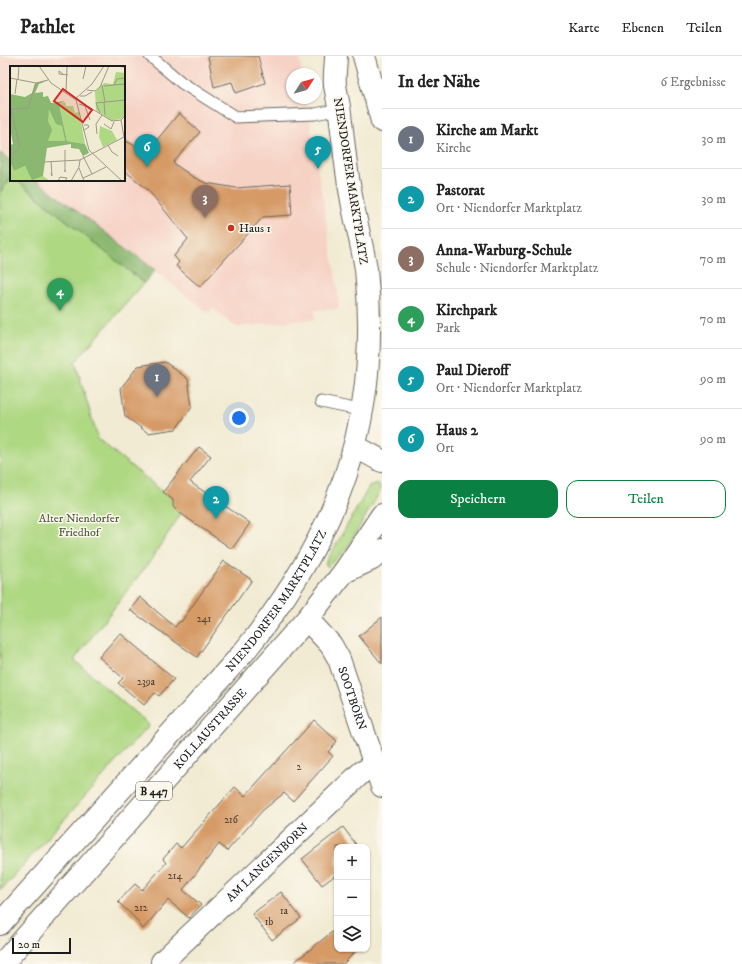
<!DOCTYPE html>
<html lang="de">
<meta charset="utf-8">
<style>
body{margin:0;font-family:"IM FELL DW Pica",serif;background:#f6f6f6;color:#222}
.controls{position:absolute;right:12px;bottom:12px;display:grid;overflow:hidden;border-radius:8px;box-shadow:0 1px 3px #0004}
.controls button{width:36px;height:36px;display:grid;place-items:center;padding:0;border:0;border-bottom:1px solid #e0e0e0;background:#fff;color:#222;font:20px sans-serif}
.compass{position:absolute;left:286px;top:12px;width:36px;height:36px;border-radius:50%;background:#fff;box-shadow:0 1px 3px #0004;rotate:54deg}
.scale{position:absolute;left:12px;bottom:10px;width:59px;box-sizing:border-box;padding-left:4px;border:2px solid #1c1c1c;border-top:0;font-size:11px;line-height:14px;white-space:nowrap;color:#1c1c1c;-webkit-text-stroke:3px #fbf7ec;paint-order:stroke}
.you{position:absolute;left:239px;top:362px;width:14px;height:14px;margin:-10px;border:3px solid #fff;border-radius:50%;background:#1a73e8;box-shadow:0 0 0 6px #1a73e833}
.badge{display:grid;place-items:center;width:26px;height:26px;border-radius:50%;background:#0b8043;color:#fff;font-size:13px;font-weight:700}
.pin{position:absolute;translate:-50% -33px;filter:drop-shadow(0 1px 2px #0008)}
.pin::after{content:'';position:absolute;top:21px;width:14px;height:12px;background:inherit;clip-path:polygon(0 0,100% 0,50% 100%)}
.list{margin:0;padding:0;list-style:none}
h2{display:flex;justify-content:space-between;align-items:center;height:52px;margin:0;padding:0 16px;font-size:17px}
h2 small{font-size:13px;font-weight:400;color:#767676}
.list li{display:grid;grid-template-columns:26px 1fr auto;gap:12px;align-items:center;box-sizing:border-box;height:60px;padding:0 16px;border-top:1px solid #e0e0e0}
.list b{display:block;font-size:15px;white-space:nowrap}
.list p{margin:0;font-size:13px;white-space:nowrap;color:#767676}
.list em{font-size:13px;font-style:normal;color:#767676}
.actions{display:flex;gap:8px;padding:12px 16px}
.actions a{flex:1;padding:9px 0;border:1px solid #0b8043;border-radius:12px;text-align:center;font-size:14px;color:#0b8043}
.actions .main{background:#0b8043;color:#fff}
.icon{flex:none;width:22px;height:22px;fill:none;stroke:currentColor;stroke-width:2;stroke-linecap:round;stroke-linejoin:round}
.map{position:relative;flex:none;width:382px;height:908px;overflow:hidden}
header{display:flex;align-items:center;gap:24px;box-sizing:border-box;height:56px;padding:0 20px;background:#fff;border-bottom:1px solid #e0e0e0}
header strong{font-size:19px}
nav{display:flex;gap:22px;margin-inline-start:auto;font-size:14px}
main{display:flex}
aside{flex:1;background:#fff}
.map>svg:first-child{display:block}
.built{fill:#f6d2c4}
.green{fill:#afd883;stroke:#667a50}
.forest{fill:#8bb871;stroke:#546a46}
.building{fill:#d59a65}
.lines{fill:none;stroke-linecap:round;stroke-linejoin:round}
.lane-casing{stroke:#67645c;stroke-width:13}
.street-casing{stroke:#67645c;stroke-width:24}
.secondary-casing{stroke:#67645c;stroke-width:24}
.primary-casing{stroke:#67645c;stroke-width:24}
.lane{stroke:#fff;stroke-width:11}
.street{stroke:#fff;stroke-width:22}
.secondary{stroke:#fff;stroke-width:22}
.primary{stroke:#fff;stroke-width:22}
.poi-dot{fill:#c8321e;stroke:#fbf7ec;stroke-width:1.5}
.labels{text-anchor:middle;stroke-width:3;stroke-linejoin:round;paint-order:stroke}
.number-label{font-size:10px;fill:#4a3c2e}
.shield{fill:#fbf7ec;stroke:#5f5e5a;stroke-width:1}
.shield-label{font-size:11px;font-weight:bold;fill:#1c1c1c}
.street-label{font-size:12px;fill:#1c1c1c;stroke:#fbf7ec}
.poi-label{font-size:12px;fill:#1c1c1c;stroke:#fbf7ec;text-anchor:start}
.park-label{font-size:12px;fill:#4f5e40;stroke:#fbf7ec}
.inset-road{fill:none;stroke:#9c988a;stroke-width:1}
.view{fill:#d62828;fill-opacity:0.15;stroke:#d62828;stroke-width:2}
.inset-edge{fill:none;stroke:#1c1c1c;stroke-width:2}
</style>
<header>
<strong>Pathlet</strong>
<nav><a>Karte</a><a>Ebenen</a><a>Teilen</a></nav>
</header>
<main>
<div class="map">
<svg width="382" height="908" viewBox="0 0 382 908">
<rect width="100%" height="100%" fill="#fbf7ec"/>
<filter id="ink" filterUnits="userSpaceOnUse"><feTurbulence type="fractalNoise" baseFrequency=".025" numOctaves="2"/><feDisplacementMap in="SourceGraphic" scale="8" xChannelSelector="R" yChannelSelector="G"/><feConvolveMatrix kernelMatrix="1 2 1 2 8 2 1 2 1" color-interpolation-filters="sRGB"/></filter>
<filter id="wash" filterUnits="userSpaceOnUse"><feTurbulence type="fractalNoise" baseFrequency=".012" numOctaves="4" result="noise"/><feDisplacementMap in="SourceGraphic" scale="16" xChannelSelector="R" yChannelSelector="G"/><feGaussianBlur stdDeviation="0.9" result="paint"/><feColorMatrix in="noise" values="0 0 0 0 0 0 0 0 0 0 0 0 0 0 0 0 0 1.4 0 .05"/><feComposite in="paint" operator="in"/></filter>
<g filter="url(#wash)">
<rect width="100%" height="100%" fill="#f2ebd3"/>
<!-- built -->
<polygon class="built" points="0,0 299,0 302,18 292,18 292,42 306,42 336,223 339,253 315,254 315,263 236,271 212,251 209,257 36,124 124,124 124,11 11,11 11,105 0,97"/>
<!-- green -->
<g class="green">
<polygon points="11,123 16,124 144,227 75,306 98,383 184,453 150,505 74,604 149,669 0,835 0,136"/>
<polygon points="378,428 381,434 347,492 328,511 325,508 369,431"/>
</g>
<!-- forest -->
<g class="forest">
<polygon points="0,97 11,105 11,123 0,136"/>
<polygon points="16,124 36,124 155,214 144,227"/>
</g>
<g id="blocks">
<!-- building -->
<g class="building">
<polygon points="208,0 258,0 265,27 236,37 232,26 214,31"/>
<polygon points="179,57 200,76 173,107 193,121 206,127 236,132 290,128 292,159 263,161 200,231 176,210 179,206 174,200 188,183 148,134 124,114 124,84 147,96"/>
<polygon points="165,306 188,323 192,350 176,373 148,377 125,360 121,332 138,310"/>
<polygon points="199,391 211,400 190,426 250,467 232,493 177,455 173,451 173,444 163,436"/>
<polygon points="224,505 252,524 197,601 130,554 140,541 175,571 180,565 181,566"/>
<polygon points="382,561 382,608 359,580"/>
<polygon points="120,577 174,623 159,640 155,637 144,649 118,627 123,622 99,601"/>
<polygon points="314,664 337,685 328,696 333,700 293,745 284,737 262,755 227,795 219,788 183,834 201,849 189,862 168,844 143,873 134,861 118,846 135,828 142,834 166,807 163,803 176,788 181,792 235,731 245,740"/>
<polygon points="343,771 358,791 337,791 337,818 322,829 302,803"/>
<polygon points="281,836 301,862 272,884 252,858"/>
<polygon points="337,872 337,893 358,893 343,908 292,908"/>
</g>
</g>
</g>
<g filter="url(#ink)">
<use href="#blocks" fill-opacity="0" stroke="#67645c" stroke-width="1"/>
<g class="lines">
<!-- lane casing -->
<g class="lane-casing">
<g id="lane">
<polyline points="150,0 182,27 236,61 315,58 340,53"/>
<polyline points="321,346 364,355"/>
</g>
</g>
<!-- street casing -->
<g class="street-casing">
<g id="street">
<path id="s1" d="M 307,563 L 331,589 L 339,603 L 382,730"/>
<path id="s2" d="M 162,906 L 362,716 L 376,710"/>
</g>
</g>
<!-- secondary casing -->
<g class="secondary-casing">
<g id="secondary">
<polyline points="358,392 382,405"/>
<polyline points="344,516 372,503 382,494"/>
</g>
</g>
<!-- primary casing -->
<g class="primary-casing">
<g id="primary">
<polyline points="364,0 382,65"/>
<path id="s3" d="M 0,868 L 243,597 C 337,481 382,366 366,213 C 362,188 355,164 351,139 C 346,115 344,90 341,66 C 340,54 337,41 335,29 C 334,19 336,9 336,0"/>
<path id="s4" d="M 2,908 L 307,563 L 344,516 L 382,459"/>
</g>
</g>
<!-- lane -->
<use href="#lane" class="lane"/>
<!-- street -->
<use href="#street" class="street"/>
<!-- secondary -->
<use href="#secondary" class="secondary"/>
<!-- primary -->
<use href="#primary" class="primary"/>
</g>
</g>
<!-- markers -->
<circle class="poi-dot" cx="231" cy="172" r="4"/>
<g class="labels">
<!-- number labels -->
<g class="number-label">
<text x="204" y="566">241</text>
<text x="146" y="629">239a</text>
<text x="299" y="714">2</text>
<text x="231" y="767">216</text>
<text x="175" y="823">214</text>
<text x="141" y="855">212</text>
<text x="284" y="858">1a</text>
<text x="269" y="869">1b</text>
</g>
<!-- shield labels -->
<rect class="shield" x="136" y="726" width="36" height="18" rx="3"/>
<g class="shield-label">
<text x="154" y="739">B 447</text>
</g>
<!-- street labels -->
<g class="street-label">
<text transform="translate(351 125) rotate(81)" y="4">NIENDORFER MARKTPLATZ</text>
<text dy="4" stroke="none"><textPath href="#s3" startOffset="426">NIENDORFER MARKTPLATZ</textPath></text>
<text dy="4" stroke="none"><textPath href="#s1" startOffset="93">SOOTBÖRN</textPath></text>
<text dy="4" stroke="none"><textPath href="#s4" startOffset="314">KOLLAUSTRASSE</textPath></text>
<text dy="4" stroke="none"><textPath href="#s2" startOffset="145">AM LANGENBORN</textPath></text>
</g>
<!-- poi labels -->
<g class="poi-label">
<text x="239" y="176">Haus 1</text>
</g>
<!-- park labels -->
<g class="park-label">
<text x="79" y="466">Alter Niendorfer<tspan x="79" dy="14">Friedhof</tspan></text>
</g>
</g>
<!-- overview -->
<g transform="translate(10 10)">
<rect width="115" height="115" fill="#f2ebd3"/>
<path d="M 106,6 L 115,7 L 115,47 L 113,52 L 102,55 L 86,44 L 85,26 L 94,17 L 103,18 ZM 55,36 L 56,40 L 63,40 L 65,47 L 69,46 L 75,78 L 57,75 L 49,38 ZM 42,42 L 49,43 L 55,75 L 38,75 L 37,44 ZM 90,60 L 102,65 L 107,74 L 93,81 L 89,71 ZM 0,96 L 4,105 L 15,100 L 22,113 L 33,110 L 40,115 L 0,115 Z" fill="#afd883"/>
<path d="M 37,15 L 29,18 L 25,27 L 33,26 L 33,31 L 38,30 L 41,37 L 55,35 L 49,38 L 57,75 L 75,78 L 79,87 L 73,90 L 69,83 L 61,82 L 61,78 L 37,82 L 33,110 L 22,114 L 15,100 L 4,105 L 0,96 L 0,79 L 3,78 L 0,62 L 0,28 L 15,31 L 22,27 L 25,17 ZM 39,43 L 46,58 L 52,60 L 55,75 L 38,75 L 42,64 L 38,55 Z" fill="#8bb871" fill-rule="evenodd"/>
<path class="inset-road" d="M 29,0 L 41,17 L 66,34 L 79,84 L 112,115M 103,0 L 115,1M 53,8 L 49,5 L 49,8 L 58,9M 0,12 L 26,17M 8,13 L 9,0M 73,13 L 76,0M 92,19 L 95,36M 104,19 L 107,13 L 115,12M 94,20 L 115,18M 77,24 L 85,25 L 90,21 L 99,0M 56,25 L 57,0M 5,28 L 7,13M 70,30 L 75,30 L 82,26M 65,33 L 82,18 L 94,0M 94,36 L 95,49M 69,38 L 79,41 L 102,55 L 111,54 L 115,50M 75,40 L 80,54M 0,43 L 18,42 L 26,17 L 38,14M 90,47 L 86,37 L 115,34M 111,54 L 114,71M 94,58 L 101,63 L 104,56M 74,59 L 78,59 L 79,61 L 74,64M 87,68 L 86,58 L 92,49M 98,79 L 102,86 L 108,90M 55,84 L 55,106 L 55,104M 0,91 L 10,81 L 1,44M 41,95 L 42,110 L 41,107M 34,96 L 70,94 L 114,71M 69,102 L 74,115M 82,108 L 96,101M 73,112 L 82,108 L 73,90M 48,115 L 50,111 L 57,112 L 55,115M 61,115 L 69,101 L 70,94"/>
<path class="view" d="M 53,23 L 82,44 L 73,56 L 44,35 Z"/>
<rect width="115" height="115" class="inset-edge"/>
</g>
</svg>
<div class="controls">
<button>+</button>
<button>−</button>
<button><svg class="icon" aria-label="layers" viewBox="0 0 24 24"><path d="M12 4l9 5-9 5-9-5zM3 14l9 5 9-5"/></svg></button>
</div>
<svg class="compass" viewBox="-18 -18 36 36"><path d="M0-13l5 13h-10z" fill="#e53935"/><path d="M0 13l5-13h-10z" fill="#767676"/></svg>
<div class="scale">20 m</div>
<div class="you"></div>
<div class="pin badge" style="left:157px;top:341px;background:#6b7280">1</div>
<div class="pin badge" style="left:216px;top:463px;background:#0f9aa8">2</div>
<div class="pin badge" style="left:205px;top:162px;background:#8d6e63">3</div>
<div class="pin badge" style="left:60px;top:255px;background:#2e9e5b">4</div>
<div class="pin badge" style="left:318px;top:113px;background:#0f9aa8">5</div>
<div class="pin badge" style="left:147px;top:111px;background:#0f9aa8">6</div>
</div>
<aside>
<h2>In der Nähe<small>6 Ergebnisse</small></h2>
<ul class="list">
<li><span class="badge" style="background:#6b7280">1</span><div><b>Kirche am Markt</b><p>Kirche</p></div><em>30 m</em></li>
<li><span class="badge" style="background:#0f9aa8">2</span><div><b>Pastorat</b><p>Ort · Niendorfer Marktplatz</p></div><em>30 m</em></li>
<li><span class="badge" style="background:#8d6e63">3</span><div><b>Anna-Warburg-Schule</b><p>Schule · Niendorfer Marktplatz</p></div><em>70 m</em></li>
<li><span class="badge" style="background:#2e9e5b">4</span><div><b>Kirchpark</b><p>Park</p></div><em>70 m</em></li>
<li><span class="badge" style="background:#0f9aa8">5</span><div><b>Paul Dieroff</b><p>Ort · Niendorfer Marktplatz</p></div><em>90 m</em></li>
<li><span class="badge" style="background:#0f9aa8">6</span><div><b>Haus 2</b><p>Ort</p></div><em>90 m</em></li>
</ul>
<div class="actions"><a class="main">Speichern</a><a>Teilen</a></div>
</aside>
</main>
